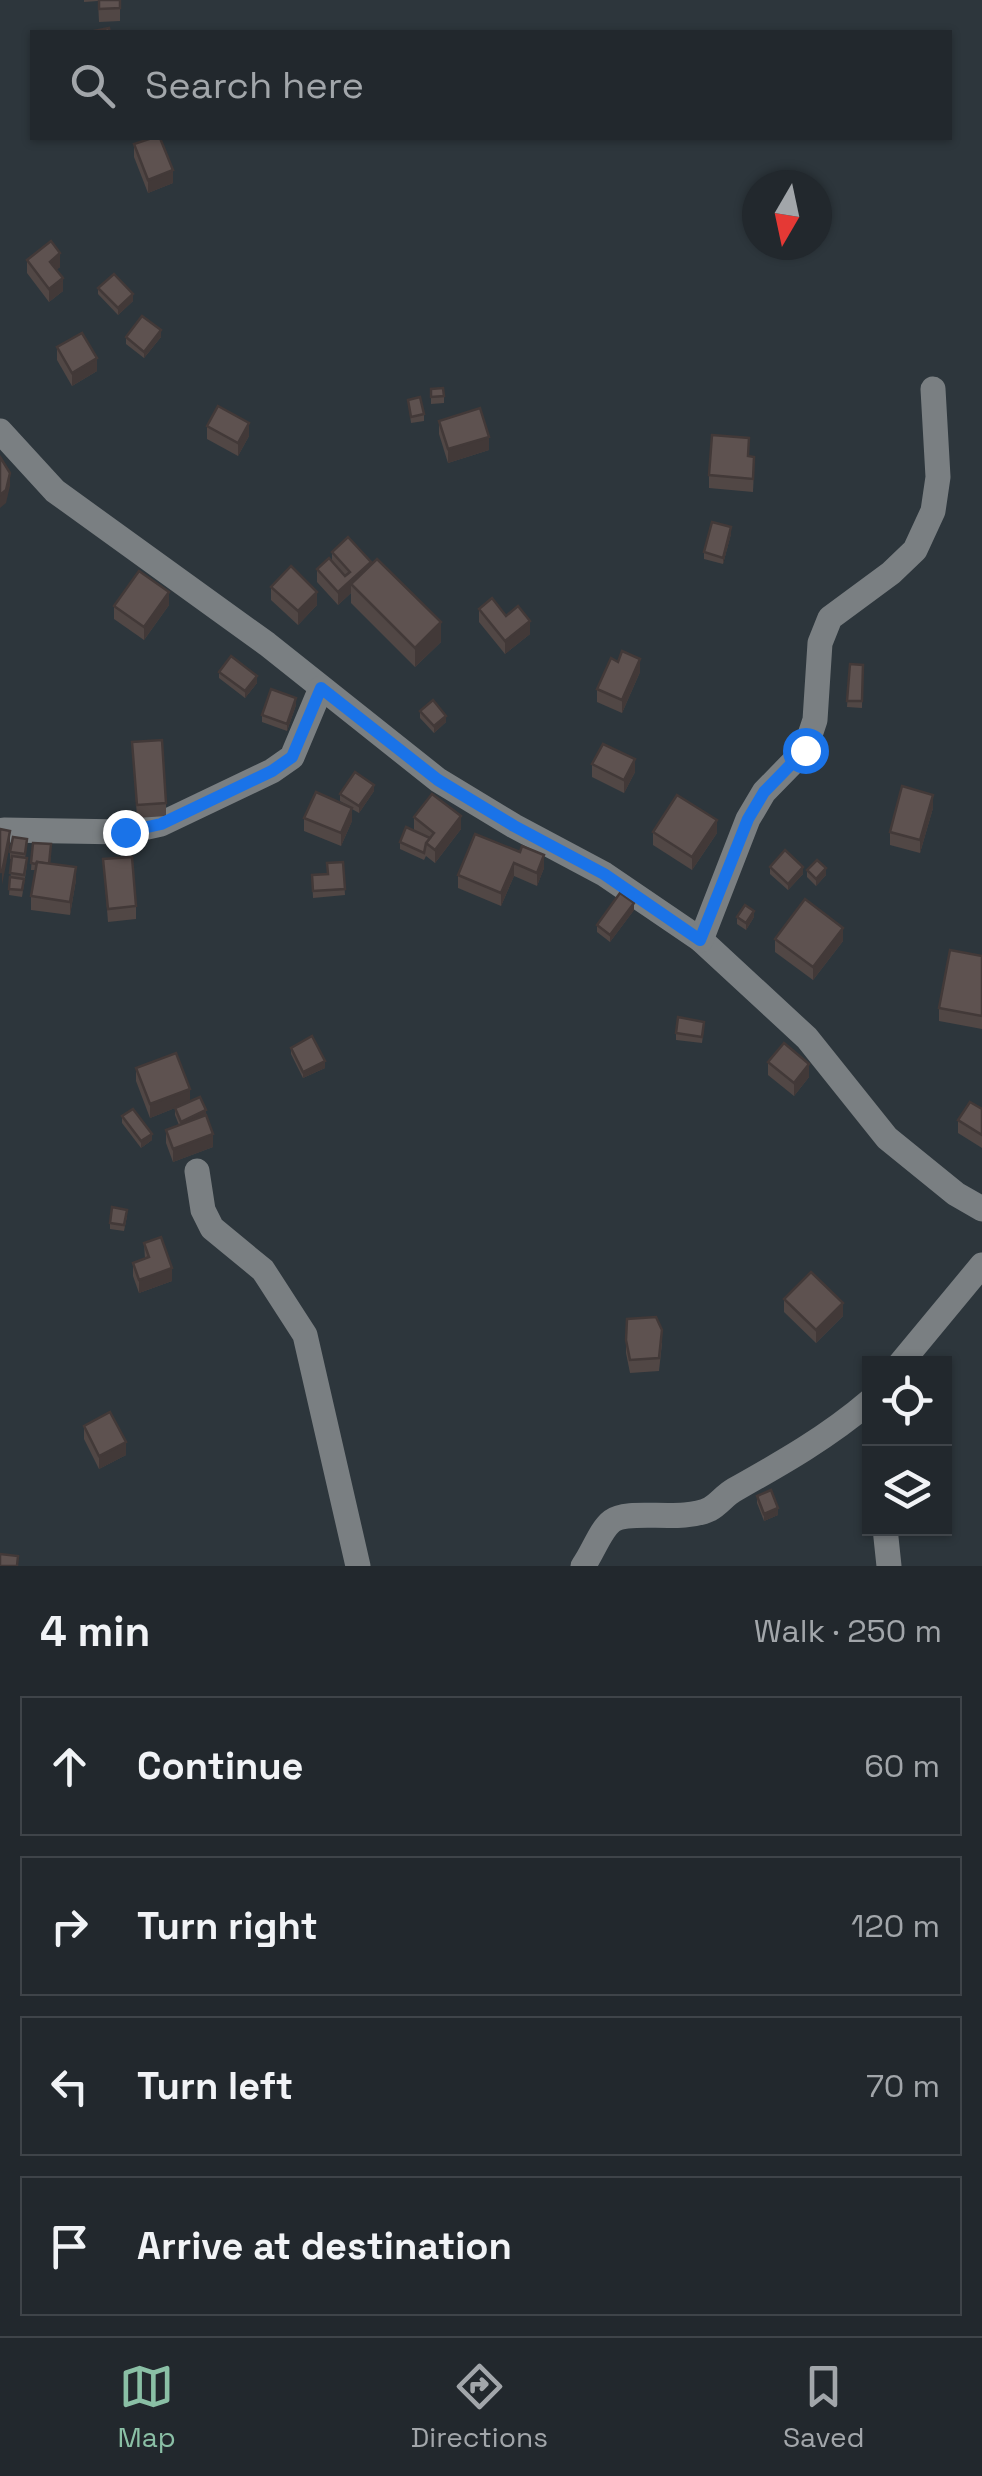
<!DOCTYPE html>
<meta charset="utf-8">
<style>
body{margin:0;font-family:"Space Grotesk",sans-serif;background:#2a3035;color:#f1f3f6}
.controls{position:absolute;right:30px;bottom:30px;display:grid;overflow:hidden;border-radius:0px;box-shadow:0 2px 8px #0004}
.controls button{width:90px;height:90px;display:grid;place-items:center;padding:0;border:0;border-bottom:2px solid #3f4449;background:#22282d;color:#f1f3f6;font:50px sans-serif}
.compass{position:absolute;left:742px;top:170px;width:90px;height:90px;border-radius:50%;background:#22282d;box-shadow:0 2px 8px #0004;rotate:189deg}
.stop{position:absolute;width:30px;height:30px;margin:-22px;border:8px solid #1a73e8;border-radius:50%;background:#fff}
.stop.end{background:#1a73e8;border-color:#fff;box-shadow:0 2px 10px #0008}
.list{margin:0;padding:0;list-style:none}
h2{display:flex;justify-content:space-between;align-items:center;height:130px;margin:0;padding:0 40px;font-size:42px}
h2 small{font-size:32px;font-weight:400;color:#a2a6aa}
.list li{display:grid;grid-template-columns:65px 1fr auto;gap:30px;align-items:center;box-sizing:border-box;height:140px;margin:0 20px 20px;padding:0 20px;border:2px solid #3f4449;border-radius:0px}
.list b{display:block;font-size:38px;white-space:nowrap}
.list em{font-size:32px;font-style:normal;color:#a2a6aa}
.icon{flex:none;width:55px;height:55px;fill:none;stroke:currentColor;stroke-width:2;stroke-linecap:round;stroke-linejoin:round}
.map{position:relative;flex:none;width:982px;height:1566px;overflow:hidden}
.search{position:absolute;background:#22282d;box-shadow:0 2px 8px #0004;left:30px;right:30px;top:30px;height:110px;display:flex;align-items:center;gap:25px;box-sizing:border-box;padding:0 35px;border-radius:0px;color:#a2a6aa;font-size:38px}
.sheet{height:770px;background:#22282d}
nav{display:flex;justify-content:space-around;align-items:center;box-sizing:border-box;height:140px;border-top:2px solid #3f4449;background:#22282d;font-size:28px;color:#a2a6aa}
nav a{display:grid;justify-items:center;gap:5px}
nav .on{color:#8abfa5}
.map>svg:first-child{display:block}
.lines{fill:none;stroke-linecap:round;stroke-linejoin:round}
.minor{stroke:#7a7f82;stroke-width:25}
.wall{fill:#514745}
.shaded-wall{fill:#423938}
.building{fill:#5e5250;stroke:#423938;stroke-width:2.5}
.route{stroke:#1a73e8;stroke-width:12}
</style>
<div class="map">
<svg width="982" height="1566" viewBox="0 0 982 1566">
<rect width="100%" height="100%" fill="#2d363c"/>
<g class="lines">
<!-- minor -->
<g class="minor">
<polyline points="0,431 55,491 267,644 438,780 514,826 604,874 701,940 807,1038 887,1138 956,1194 982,1209"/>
<polyline points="4,830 125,832 161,824 272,771 292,757 321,688"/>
<polyline points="701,940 748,819 764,792 805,750 815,720 820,643 830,618 891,573 915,550 933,511 938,477 933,389"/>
<polyline points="197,1171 203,1210 212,1228 263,1270 305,1335 358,1566"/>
<polyline points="900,1364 982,1265"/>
<polyline points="885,1528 889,1566"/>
<path d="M 583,1566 C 593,1553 600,1530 612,1521 C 629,1508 682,1523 710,1509 C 719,1504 725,1495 734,1490 C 782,1463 828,1437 870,1401"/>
</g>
</g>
<!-- wall -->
<g class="wall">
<polygon points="84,0 120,0 120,21 99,22 98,1 84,2"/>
<polygon points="134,144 173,183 148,193 134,157"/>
<polygon points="27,260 60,267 56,270 63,291 49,302 27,273"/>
<polygon points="98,288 133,301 118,315 98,294"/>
<polygon points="126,337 161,337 144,358 126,344"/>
<polygon points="57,347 97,371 72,386 57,360"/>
<polygon points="431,389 444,396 444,403 431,404"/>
<polygon points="408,400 424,414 424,421 411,423"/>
<polygon points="439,421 489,450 448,463 439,434"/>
<polygon points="207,426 249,436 238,456 207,439"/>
<polygon points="748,456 754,470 753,492 709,488 709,475"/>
<polygon points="731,534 723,564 704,559 704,552"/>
<polygon points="332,552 371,565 441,642 415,667 351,603 351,593 338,605 317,582 317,569 332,562"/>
<polygon points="271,587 317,605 298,625 271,600"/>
<polygon points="169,605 144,640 114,619 114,606"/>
<polygon points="479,609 506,616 530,634 505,654 479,622"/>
<polygon points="618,662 640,672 622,713 597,702 597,689"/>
<polygon points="850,664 863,665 862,708 847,707"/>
<polygon points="219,672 257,683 245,698 219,678"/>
<polygon points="296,705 287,731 262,722 262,715"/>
<polygon points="420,711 446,722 434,733 420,718"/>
<polygon points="132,742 166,803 166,816 137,818"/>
<polygon points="592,764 635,772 624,793 592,777"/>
<polygon points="374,791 359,813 352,809 352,821 341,846 304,831 304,818 347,805 340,801 340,794"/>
<polygon points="933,808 920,853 890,845 890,832"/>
<polygon points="414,817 461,829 435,863 426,856 424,860 400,849 400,842 414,831"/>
<polygon points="653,832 717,833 692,870 653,845"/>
<polygon points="33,843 51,851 50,864 76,880 70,915 31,910 31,896 35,870 31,870"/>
<polygon points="27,845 25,858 27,865 22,897 9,895 12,859 10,859 10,852"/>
<polygon points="520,852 544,868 537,886 514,876 501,906 458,888 458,875"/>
<polygon points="103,859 136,906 136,919 108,922"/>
<polygon points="343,862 345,895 313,898 312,875 327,874"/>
<polygon points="770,867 803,874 788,890 770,874"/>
<polygon points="807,870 826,875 816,886 807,877"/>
<polygon points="634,910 610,942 597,932 597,925"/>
<polygon points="737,917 754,917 746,930 737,924"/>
<polygon points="775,939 843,941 813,980 775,952"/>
<polygon points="982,956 982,1029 939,1021 939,1008"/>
<polygon points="704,1028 702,1043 676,1040 676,1033"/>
<polygon points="291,1048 325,1068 303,1078 291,1054"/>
<polygon points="768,1062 809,1077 794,1096 768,1075"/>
<polygon points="136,1068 190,1101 206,1116 213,1147 173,1162 166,1143 166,1130 179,1125 175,1115 175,1108 180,1106 150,1118 136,1081"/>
<polygon points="982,1109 982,1148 958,1133 958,1120"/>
<polygon points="122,1116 152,1140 141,1148 122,1123"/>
<polygon points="127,1216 124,1231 110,1229 110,1223"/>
<polygon points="144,1243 172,1281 139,1293 133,1276 133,1263 145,1259"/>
<polygon points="784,1299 843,1316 816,1343 784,1312"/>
<polygon points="626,1340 662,1343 659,1371 630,1373 626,1353"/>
<polygon points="84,1426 126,1455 99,1469 84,1439"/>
<polygon points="757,1496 778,1515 764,1521 757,1503"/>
</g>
<!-- shaded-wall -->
<g class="shaded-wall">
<polygon points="173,170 173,183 148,193 148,180"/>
<polygon points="60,253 60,267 50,275 50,262"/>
<polygon points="63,278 63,291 49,302 49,289"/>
<polygon points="133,294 133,301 118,315 118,308"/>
<polygon points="161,330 161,337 144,358 144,352"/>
<polygon points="97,358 97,371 72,386 72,373"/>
<polygon points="249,423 249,436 238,456 238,443"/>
<polygon points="489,437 489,450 448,463 448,449"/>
<polygon points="10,473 10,486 6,503 0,508 0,495"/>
<polygon points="731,527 731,534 723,564 723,558"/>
<polygon points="371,562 371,576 351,584 351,593 338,605 338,592"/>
<polygon points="169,592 169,605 144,640 144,627"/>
<polygon points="317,592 317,605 298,625 298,611"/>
<polygon points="530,621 530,634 505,654 505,641"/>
<polygon points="441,622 441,642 415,667 415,648"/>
<polygon points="640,659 640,672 622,713 622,700"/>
<polygon points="257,676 257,683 245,698 245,691"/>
<polygon points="296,698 296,705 287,731 287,724"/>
<polygon points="446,716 446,722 434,733 434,726"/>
<polygon points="635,759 635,772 624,793 624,780"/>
<polygon points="374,785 374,791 359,813 359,806"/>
<polygon points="933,795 933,808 920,853 920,840"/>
<polygon points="352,808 352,821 341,846 341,833"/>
<polygon points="461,816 461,829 435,863 435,850"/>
<polygon points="717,820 717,833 692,870 692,857"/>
<polygon points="10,831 10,844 2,885 2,872"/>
<polygon points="544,855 544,868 537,886 537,873"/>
<polygon points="514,863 514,876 501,906 501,893"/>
<polygon points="76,867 76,880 70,915 70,902"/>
<polygon points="803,867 803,874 788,890 788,884"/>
<polygon points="826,868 826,875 816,886 816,879"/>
<polygon points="634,903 634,910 610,942 610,935"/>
<polygon points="754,911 754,917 746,930 746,923"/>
<polygon points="843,928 843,941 813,980 813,967"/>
<polygon points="325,1061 325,1068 303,1078 303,1072"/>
<polygon points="809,1064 809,1077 794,1096 794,1083"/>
<polygon points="190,1089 190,1102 150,1118 150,1104"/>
<polygon points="206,1110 206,1117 181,1129 181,1122"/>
<polygon points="152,1134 152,1140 141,1148 141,1141"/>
<polygon points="213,1134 213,1147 173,1162 173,1149"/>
<polygon points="172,1268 172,1281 139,1293 139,1280"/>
<polygon points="843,1303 843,1316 816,1343 816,1330"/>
<polygon points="126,1442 126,1455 99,1469 99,1456"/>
<polygon points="778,1508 778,1515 764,1521 764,1514"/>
</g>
<!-- building -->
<g class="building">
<polygon points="99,0 120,0 120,8 99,9"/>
<polygon points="109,28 110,32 89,32"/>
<polygon points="152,138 160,138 173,170 148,180 134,144"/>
<polygon points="51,241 60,253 50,262 63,278 49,289 27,260"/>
<polygon points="114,274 133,294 118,308 98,288"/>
<polygon points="142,316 161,330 144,352 126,337"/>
<polygon points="82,333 97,358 72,373 57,347"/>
<polygon points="443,388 444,396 431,397 431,389"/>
<polygon points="420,397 424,414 411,417 408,400"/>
<polygon points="218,406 249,423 238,443 207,426"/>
<polygon points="480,408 489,437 448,449 439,421"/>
<polygon points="712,435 749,438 748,456 754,457 753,479 709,475"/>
<polygon points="0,457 10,473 6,490 0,495"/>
<polygon points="712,522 731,527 723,558 704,552"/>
<polygon points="348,537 371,562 338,592 317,569 329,558 345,576 350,572 332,552"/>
<polygon points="377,559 441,622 415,648 351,584"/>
<polygon points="291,566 317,592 298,611 271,587"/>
<polygon points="139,571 169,592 144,627 114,606"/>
<polygon points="492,598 506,616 518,606 530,621 505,641 479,609"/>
<polygon points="622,651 640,659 622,700 597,689 611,658 618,662"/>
<polygon points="231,656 257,676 245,691 219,672"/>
<polygon points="850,664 863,665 862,701 847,701"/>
<polygon points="271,689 296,698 287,724 262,715"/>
<polygon points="433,700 446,716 434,726 420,711"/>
<polygon points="162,740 166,803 137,805 132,742"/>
<polygon points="603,744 635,759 624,780 592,764"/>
<polygon points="355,772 374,785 359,806 340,794"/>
<polygon points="902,786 933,795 920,840 890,832"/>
<polygon points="316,792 352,808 341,833 304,818"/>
<polygon points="432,794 461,816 435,850 426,843 434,833 414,817"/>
<polygon points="677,795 717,820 692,857 653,832"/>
<polygon points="406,827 430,838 426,843 424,853 400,842"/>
<polygon points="0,829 10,831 2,872 0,872"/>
<polygon points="475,834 520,852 522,846 544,855 537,873 514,863 501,893 458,875"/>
<polygon points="13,837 27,839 25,854 10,852"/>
<polygon points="33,843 51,844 49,864 37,862 36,864 31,863"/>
<polygon points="785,850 803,867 788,884 770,867"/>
<polygon points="12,856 27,858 24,875 10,873"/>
<polygon points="132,857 136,906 108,909 103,859"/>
<polygon points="817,860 826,868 816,879 807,870"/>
<polygon points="37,862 76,867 70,902 31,896"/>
<polygon points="343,862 345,889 313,891 312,875 328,874 327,863"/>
<polygon points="10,877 24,879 22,890 9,889"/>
<polygon points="620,893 634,903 610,935 597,925"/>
<polygon points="805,899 843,928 813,967 775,939"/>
<polygon points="745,905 754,911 746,923 737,917"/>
<polygon points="950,950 982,956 982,1016 939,1008"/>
<polygon points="678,1017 704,1022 702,1037 676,1033"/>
<polygon points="312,1036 325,1061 303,1072 291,1048"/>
<polygon points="784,1043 809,1064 794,1083 768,1062"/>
<polygon points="176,1053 190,1089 150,1104 136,1068"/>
<polygon points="200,1097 206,1110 181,1122 175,1108"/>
<polygon points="970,1102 982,1109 982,1135 958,1120"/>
<polygon points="133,1109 152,1134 141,1141 122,1116"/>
<polygon points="206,1115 213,1134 173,1149 166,1130"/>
<polygon points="112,1207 127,1210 124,1225 110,1223"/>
<polygon points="161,1237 172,1268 139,1280 133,1263 149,1257 144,1243"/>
<polygon points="811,1272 843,1303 816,1330 784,1299"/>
<polygon points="656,1317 662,1330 659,1358 630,1360 626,1340 627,1319"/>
<polygon points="110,1412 126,1442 99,1456 84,1426"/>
<polygon points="771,1490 778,1508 764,1514 757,1496"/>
<polygon points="0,1554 18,1556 17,1566 0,1566"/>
</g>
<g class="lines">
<!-- route -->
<polyline class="route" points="125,832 161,824 272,771 292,757 321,688 438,780 514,826 604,874 700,940 748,819 764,792 805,750"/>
</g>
</svg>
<div class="controls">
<button><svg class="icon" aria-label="locate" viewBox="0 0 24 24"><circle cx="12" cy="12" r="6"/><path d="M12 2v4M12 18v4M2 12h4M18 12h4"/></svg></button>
<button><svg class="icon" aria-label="layers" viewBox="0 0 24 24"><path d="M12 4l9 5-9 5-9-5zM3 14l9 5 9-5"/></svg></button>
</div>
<svg class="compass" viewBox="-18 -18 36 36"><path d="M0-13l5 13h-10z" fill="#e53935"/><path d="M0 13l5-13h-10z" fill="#a2a6aa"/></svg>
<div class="stop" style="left:805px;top:750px"></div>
<div class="stop end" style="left:125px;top:832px"></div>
<div class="search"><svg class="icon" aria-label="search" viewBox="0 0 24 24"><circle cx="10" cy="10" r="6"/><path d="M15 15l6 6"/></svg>Search here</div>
</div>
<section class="sheet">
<h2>4 min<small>Walk · 250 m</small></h2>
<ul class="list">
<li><svg class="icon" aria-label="ahead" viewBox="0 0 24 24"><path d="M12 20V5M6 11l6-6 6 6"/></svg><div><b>Continue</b></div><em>60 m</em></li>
<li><svg class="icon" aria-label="right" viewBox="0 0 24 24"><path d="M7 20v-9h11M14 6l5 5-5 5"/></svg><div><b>Turn right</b></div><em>120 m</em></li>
<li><svg class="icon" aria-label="left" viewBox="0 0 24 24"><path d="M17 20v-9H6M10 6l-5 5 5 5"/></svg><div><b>Turn left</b></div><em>70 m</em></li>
<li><svg class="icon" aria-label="arrive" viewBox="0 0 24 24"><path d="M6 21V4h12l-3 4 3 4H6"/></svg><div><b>Arrive at destination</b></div></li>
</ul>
</section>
<nav>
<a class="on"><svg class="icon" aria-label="map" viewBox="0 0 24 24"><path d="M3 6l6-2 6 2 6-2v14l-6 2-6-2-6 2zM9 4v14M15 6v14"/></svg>Map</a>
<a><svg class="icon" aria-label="directions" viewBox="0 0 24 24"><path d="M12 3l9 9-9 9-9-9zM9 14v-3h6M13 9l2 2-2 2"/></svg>Directions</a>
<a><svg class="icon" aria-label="saved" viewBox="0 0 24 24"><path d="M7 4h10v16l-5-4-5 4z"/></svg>Saved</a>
</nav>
